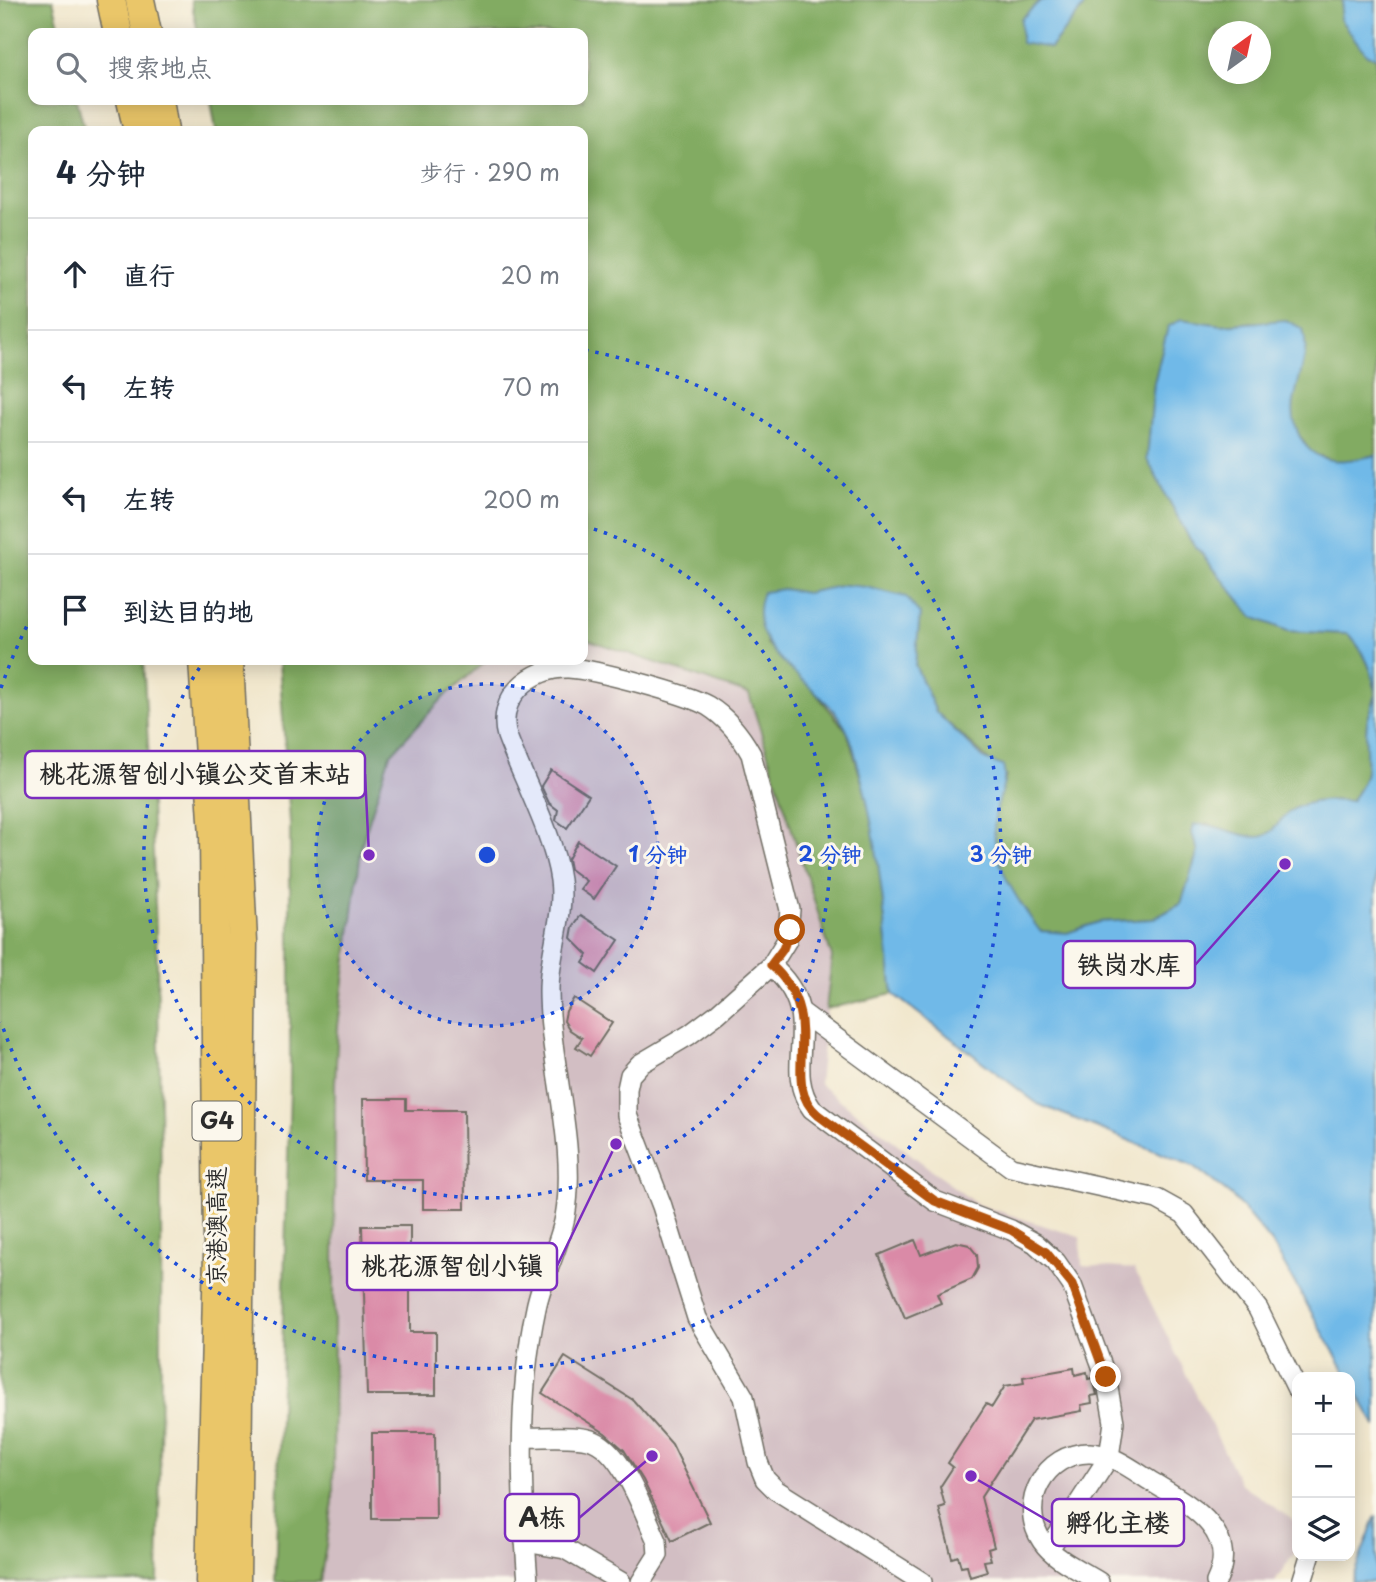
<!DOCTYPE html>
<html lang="zh">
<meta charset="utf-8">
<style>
body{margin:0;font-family:"Playpen Sans","LXGW WenKai TC",sans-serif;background:#f2f2f3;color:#1f2937}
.controls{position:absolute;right:21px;bottom:21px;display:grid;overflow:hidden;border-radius:14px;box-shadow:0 4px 18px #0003}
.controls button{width:63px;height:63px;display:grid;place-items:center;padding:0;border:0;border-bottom:2px solid #e0e1e3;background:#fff;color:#1f2937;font:35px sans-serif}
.compass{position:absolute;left:1208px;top:21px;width:63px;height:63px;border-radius:50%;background:#fff;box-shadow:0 4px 18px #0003;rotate:33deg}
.stop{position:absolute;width:21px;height:21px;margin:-16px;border:5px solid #b45309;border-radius:50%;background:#fff}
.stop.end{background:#b45309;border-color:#fff;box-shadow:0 2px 7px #0008}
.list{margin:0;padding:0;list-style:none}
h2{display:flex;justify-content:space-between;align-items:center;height:91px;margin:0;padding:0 28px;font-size:30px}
h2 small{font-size:23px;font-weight:400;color:#747a83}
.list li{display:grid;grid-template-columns:46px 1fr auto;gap:21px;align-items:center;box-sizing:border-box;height:112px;padding:0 28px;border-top:2px solid #e0e1e3}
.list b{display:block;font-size:26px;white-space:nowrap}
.list em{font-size:23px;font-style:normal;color:#747a83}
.icon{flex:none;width:38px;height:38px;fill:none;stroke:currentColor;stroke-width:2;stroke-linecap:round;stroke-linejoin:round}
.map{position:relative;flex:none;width:1376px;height:1582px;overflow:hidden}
.search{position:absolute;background:#fff;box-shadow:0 4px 18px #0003;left:28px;top:28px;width:560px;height:77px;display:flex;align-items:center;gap:18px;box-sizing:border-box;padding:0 24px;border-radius:14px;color:#747a83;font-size:26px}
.panel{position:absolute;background:#fff;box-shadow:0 4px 18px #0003;left:28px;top:126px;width:560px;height:539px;border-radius:14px}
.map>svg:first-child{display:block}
.industrial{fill:#d2bec3}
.forest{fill:#82ab62;stroke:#566b46;stroke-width:2;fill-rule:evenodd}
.water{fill:#6fb9e8;stroke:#4d728a;stroke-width:2}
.building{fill:#da8aa7}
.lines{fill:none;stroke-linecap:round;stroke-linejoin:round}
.minor-casing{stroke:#706d64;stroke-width:22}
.highway-casing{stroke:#706d64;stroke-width:31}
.minor{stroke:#fff;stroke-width:19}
.highway{stroke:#eac669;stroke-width:28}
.route{stroke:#b45309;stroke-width:9}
.ring{fill:none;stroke:#1d4ed8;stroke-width:3.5;stroke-dasharray:3.5 7}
.labels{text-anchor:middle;stroke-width:6;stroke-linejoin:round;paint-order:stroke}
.shield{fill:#fbf7ec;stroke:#696865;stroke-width:2}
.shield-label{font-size:23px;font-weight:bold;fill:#2b2b2b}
.street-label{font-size:24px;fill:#2b2b2b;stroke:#fbf7ec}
.centre{fill:#1d4ed8;stroke:#fbf7ec;stroke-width:3.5}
.ring-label{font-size:21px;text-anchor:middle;font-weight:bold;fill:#1d4ed8;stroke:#fbf7ec;stroke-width:6;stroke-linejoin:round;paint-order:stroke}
.leader{fill:none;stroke:#7b2cbf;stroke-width:2.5}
.callout-dot{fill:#7b2cbf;stroke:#fbf7ec;stroke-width:2.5}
.callout{fill:#fbf7ec;stroke:#7b2cbf;stroke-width:2.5}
.callout-label{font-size:26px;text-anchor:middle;font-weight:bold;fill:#2b2b2b}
</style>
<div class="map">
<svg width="1376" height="1582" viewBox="0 0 1376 1582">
<rect width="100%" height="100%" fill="#fbf7ec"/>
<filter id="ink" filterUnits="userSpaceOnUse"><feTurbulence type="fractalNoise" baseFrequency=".0143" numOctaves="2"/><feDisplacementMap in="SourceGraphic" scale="14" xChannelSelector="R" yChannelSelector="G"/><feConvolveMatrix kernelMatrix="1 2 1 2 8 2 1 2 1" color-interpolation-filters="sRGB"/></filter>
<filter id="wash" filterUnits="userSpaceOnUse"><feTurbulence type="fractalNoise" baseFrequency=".00686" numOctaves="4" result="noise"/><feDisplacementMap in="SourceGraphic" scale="28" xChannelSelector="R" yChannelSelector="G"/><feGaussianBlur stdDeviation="1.57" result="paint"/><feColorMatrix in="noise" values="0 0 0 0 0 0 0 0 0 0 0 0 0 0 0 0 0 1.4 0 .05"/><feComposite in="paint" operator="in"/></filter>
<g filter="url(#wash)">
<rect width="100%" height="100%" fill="#f1e7cd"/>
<!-- industrial -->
<polygon class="industrial" points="583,638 749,694 832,957 819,1084 976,1204 1080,1237 1082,1265 1134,1269 1240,1483 1297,1523 1297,1549 1275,1582 320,1582 333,1502 335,1083 338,1026 362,843 390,755 444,697 487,660 583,660"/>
<!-- forest -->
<g class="forest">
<path d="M 0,0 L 53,0 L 61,33 L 33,33 L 33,100 L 77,100 L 85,131 L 33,131 L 33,660 L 143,660 C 163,966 164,1275 158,1582 L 0,1582 Z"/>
<path d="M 191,0 L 1041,0 L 1021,19 L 1050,48 L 1089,0 L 1343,0 L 1340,19 L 1367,55 L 1376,57 L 1376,455 L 1341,463 L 1311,453 L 1293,426 L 1291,412 L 1297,387 L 1253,322 L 1221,325 L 1181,319 L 1168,328 L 1154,383 L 1147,459 L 1189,538 L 1253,617 L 1288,631 L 1348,634 C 1363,649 1376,674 1375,697 C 1373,706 1369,714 1367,723 C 1362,762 1376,769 1351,801 C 1331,800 1311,799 1292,810 C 1281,817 1275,836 1259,837 C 1241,838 1222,829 1206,823 L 1192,833 L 1198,851 L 1181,904 L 1153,919 L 1099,922 L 1067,933 L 1039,931 C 1021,905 998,873 993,840 C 990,820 1000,796 1006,776 L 936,712 L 915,665 L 920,614 L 844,585 L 806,594 L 783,589 L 766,643 L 805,680 L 847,731 L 874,823 L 893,994 L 826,1009 L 832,957 L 749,694 L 583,638 L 583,131 L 216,131 L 211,100 L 583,100 L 583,33 L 198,33 ZM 1218,32 L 1260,32 L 1260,74 L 1218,74 Z"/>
<polygon points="279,660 487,660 444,697 390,755 362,843 338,1026 335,1083 333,1502 320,1582 275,1582 290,1088 290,823"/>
</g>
<!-- water -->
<g class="water">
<polygon points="1041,0 1089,0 1050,48 1021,43 1021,19"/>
<polygon points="1343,0 1376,0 1376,57 1367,55 1340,19"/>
<path d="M 1181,319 L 1221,325 L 1286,320 L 1303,329 C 1315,371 1276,401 1303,442 C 1321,468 1349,461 1376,455 L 1376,1426 L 1272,1243 L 1233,1197 L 1193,1166 L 1038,1104 L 893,994 C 884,920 880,845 860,773 C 856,760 854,745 848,733 C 826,682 739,655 763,592 L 783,589 L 806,593 L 845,585 L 866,587 L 906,597 L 920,614 L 915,665 L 936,712 L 984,759 L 1003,766 C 1008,784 997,800 995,818 C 989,859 1016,899 1040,931 L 1067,933 L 1099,922 L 1153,919 L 1181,904 L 1198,851 L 1192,833 L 1194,825 C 1216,822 1236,837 1258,837 C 1274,836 1280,817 1292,810 C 1310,799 1331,800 1351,801 C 1376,769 1362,762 1367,723 C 1369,714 1373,706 1375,697 C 1376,674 1363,649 1348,634 L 1288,631 L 1253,617 L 1189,538 L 1147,459 L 1154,383 L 1168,327 Z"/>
<polygon points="1376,1515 1376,1582 1351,1582"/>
</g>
<g id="blocks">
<!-- building -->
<g class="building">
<polygon points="551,770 589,795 567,828 556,820 558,810 549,803 541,786"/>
<polygon points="578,841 616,866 594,899 580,889 586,881 570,869 568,859"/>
<polygon points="581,915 619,940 597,973 583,963 588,955 571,938 573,927"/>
<polygon points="574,998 612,1023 590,1056 576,1047 582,1038 570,1030 564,1021 566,1011"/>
<polygon points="363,1099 406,1099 406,1110 464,1110 465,1209 423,1209 423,1180 364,1180"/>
<polygon points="362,1226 410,1226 410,1332 436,1332 436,1395 367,1395"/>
<polygon points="915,1240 921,1255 956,1242 969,1245 977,1255 978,1268 972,1279 937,1294 941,1303 905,1318 879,1255"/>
<polygon points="565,1357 633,1400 672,1444 710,1522 672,1541 643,1480 624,1450 605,1433 542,1393"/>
<polygon points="1074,1368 1075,1375 1087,1372 1088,1379 1093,1378 1097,1395 1091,1396 1092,1403 1081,1405 1082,1411 1031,1420 981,1497 994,1547 988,1549 991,1560 984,1561 987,1572 970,1577 967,1566 961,1567 958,1556 952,1558 939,1508 945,1506 940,1487 953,1467 948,1463 986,1404 992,1407 1005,1386 1024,1383 1023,1377"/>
<polygon points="372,1433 435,1433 436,1519 372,1519"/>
</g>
</g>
</g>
<g filter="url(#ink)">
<use href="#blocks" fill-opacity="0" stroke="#706d64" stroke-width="2"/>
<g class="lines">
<!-- minor casing -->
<g class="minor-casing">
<g id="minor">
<path d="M 771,966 C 830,1016 779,1064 812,1109 L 935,1201 L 1011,1230 L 1035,1243 L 1056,1262 L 1072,1285 L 1106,1377 L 1114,1422 L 1109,1457 L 1049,1549"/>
<polyline points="801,1012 1011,1167 1157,1199 1184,1214 1258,1309 1297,1389"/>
<path d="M 523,1437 C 541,1438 578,1434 594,1441 C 624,1454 644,1513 657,1541 L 658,1555 L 641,1582"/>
<polyline points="525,1542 565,1549 621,1582"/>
<path d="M 528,1582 C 521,1492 517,1396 536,1308 C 542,1277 559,1248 565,1217 C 578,1145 549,1063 549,990 C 549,953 565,917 560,880 C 554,836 523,779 507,736 C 496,698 531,667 568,668 C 594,669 687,694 708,706 C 727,718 740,734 751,754 L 790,910 L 787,940 L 771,966 L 717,1014 L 689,1035 L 640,1064 L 630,1075 L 627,1089 L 627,1115 L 662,1206 L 697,1318 L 744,1397 L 758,1462 L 765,1479 L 776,1490 L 922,1582"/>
<path d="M 1099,1582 C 1080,1570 1055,1560 1042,1541 C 1017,1504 1045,1452 1090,1453 C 1113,1454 1133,1470 1152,1482 C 1188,1504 1241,1531 1216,1582"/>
<polyline points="1302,1582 1310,1556"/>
</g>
</g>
<!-- highway casing -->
<g class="highway-casing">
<g id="highway">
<polyline points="111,0 118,33"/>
<polyline points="140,0 147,33"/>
<polyline points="131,100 138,131"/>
<polyline points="159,100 164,131"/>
<polyline points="203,660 214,836 218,1252 210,1582"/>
<polyline points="229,660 243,941 236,1582"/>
</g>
</g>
<!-- minor -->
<use href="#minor" class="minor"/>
<!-- highway -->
<use href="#highway" class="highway"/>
</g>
</g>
<g class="lines" filter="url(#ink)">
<!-- route -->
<path class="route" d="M 790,930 L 783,949 L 771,965 C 832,1019 776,1080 818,1115 L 935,1201 L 1011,1230 L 1046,1252 L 1072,1284 L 1106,1377"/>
</g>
<!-- distance rings -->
<circle cx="487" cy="855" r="171" fill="#1d4ed8" fill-opacity=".12"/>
<g class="ring">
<circle cx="487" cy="855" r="171"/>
<path d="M584 526A343 343 0 1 1 204 661"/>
<path d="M1 688A514 514 0 0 1 33 614M585 350A514 514 0 1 1 1 1022"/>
</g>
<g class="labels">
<!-- shield labels -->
<rect class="shield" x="192.5" y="1101.5" width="49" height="39" rx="5"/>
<g class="shield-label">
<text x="217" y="1129">G4</text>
</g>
<!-- street labels -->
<g class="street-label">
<text transform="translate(217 1226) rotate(-90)" y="8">京港澳高速</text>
</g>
</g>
<circle cx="487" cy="855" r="10" class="centre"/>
<g class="ring-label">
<text x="658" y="862">1 分钟</text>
<text x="830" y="862">2 分钟</text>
<text x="1001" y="862">3 分钟</text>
</g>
<!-- callouts -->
<path class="leader" d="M369 855L365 774M1285 864L1195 965M616 1144L557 1266M652 1456L579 1518M971 1476L1052 1523"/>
<g class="callout-dot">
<circle cx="369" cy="855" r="7"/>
<circle cx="1285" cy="864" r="7"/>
<circle cx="616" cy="1144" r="7"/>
<circle cx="652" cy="1456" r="7"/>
<circle cx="971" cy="1476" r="7"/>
</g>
<g class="callout">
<rect x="25" y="751" width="340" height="47" rx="7"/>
<rect x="1063" y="941" width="132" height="47" rx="7"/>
<rect x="347" y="1243" width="210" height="47" rx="7"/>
<rect x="505" y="1494" width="74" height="47" rx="7"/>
<rect x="1052" y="1499" width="132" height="47" rx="7"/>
</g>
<g class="callout-label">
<text x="195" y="783">桃花源智创小镇公交首末站</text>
<text x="1129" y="974">铁岗水库</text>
<text x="452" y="1275">桃花源智创小镇</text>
<text x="542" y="1527">A栋</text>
<text x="1118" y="1532">孵化主楼</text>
</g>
</svg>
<div class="controls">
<button>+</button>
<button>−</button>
<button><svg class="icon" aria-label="layers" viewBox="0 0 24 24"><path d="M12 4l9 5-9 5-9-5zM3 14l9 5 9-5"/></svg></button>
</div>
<svg class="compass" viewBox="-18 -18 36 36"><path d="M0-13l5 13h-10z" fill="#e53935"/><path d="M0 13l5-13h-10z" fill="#747a83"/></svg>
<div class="stop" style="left:790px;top:930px"></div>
<div class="stop end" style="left:1106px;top:1377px"></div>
<div class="search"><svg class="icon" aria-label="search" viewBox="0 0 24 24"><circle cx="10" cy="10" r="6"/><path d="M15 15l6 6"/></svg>搜索地点</div>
<section class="panel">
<h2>4 分钟<small>步行 · 290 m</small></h2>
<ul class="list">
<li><svg class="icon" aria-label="ahead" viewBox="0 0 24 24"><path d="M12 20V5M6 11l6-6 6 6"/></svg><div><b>直行</b></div><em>20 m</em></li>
<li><svg class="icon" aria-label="left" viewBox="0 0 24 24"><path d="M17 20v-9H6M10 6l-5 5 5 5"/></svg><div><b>左转</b></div><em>70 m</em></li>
<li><svg class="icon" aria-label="left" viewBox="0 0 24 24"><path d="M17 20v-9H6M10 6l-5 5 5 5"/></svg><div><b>左转</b></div><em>200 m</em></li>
<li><svg class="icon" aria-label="arrive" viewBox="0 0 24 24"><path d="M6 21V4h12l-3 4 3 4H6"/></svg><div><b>到达目的地</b></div></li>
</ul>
</section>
</div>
